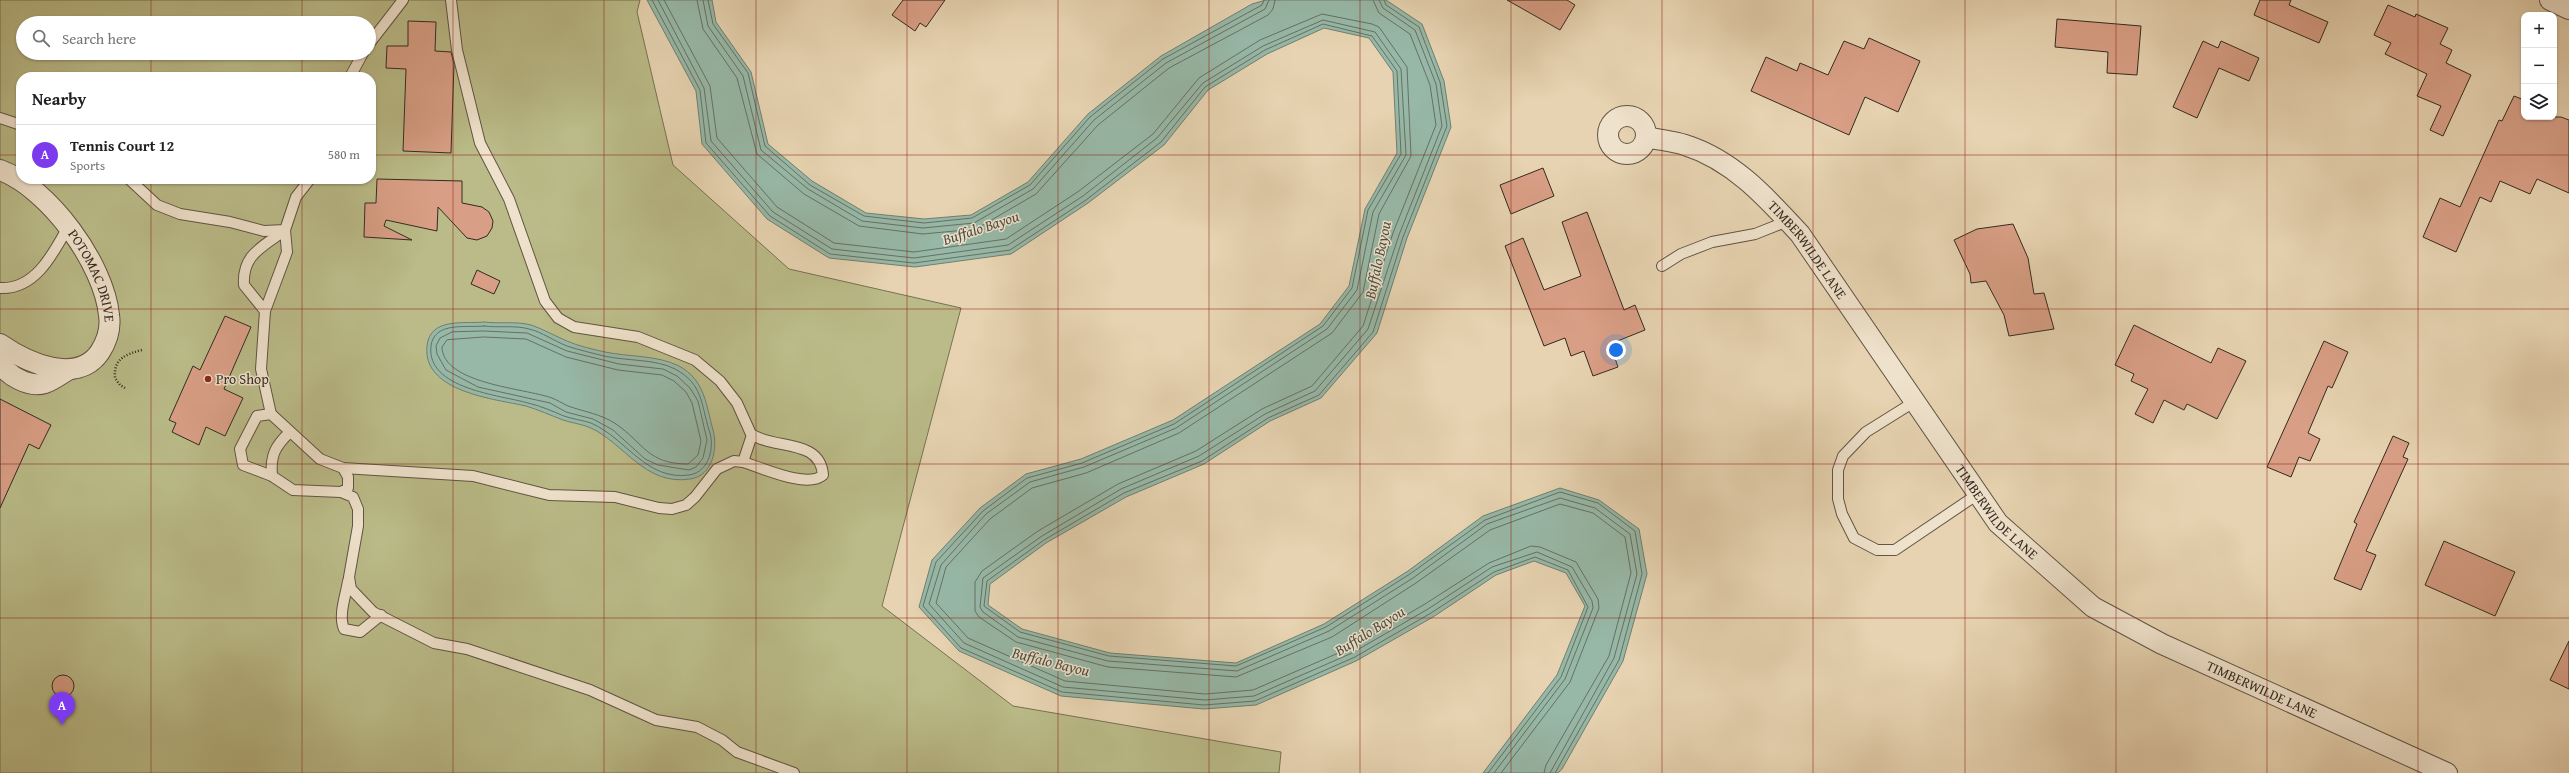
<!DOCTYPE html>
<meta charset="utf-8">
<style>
body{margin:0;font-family:"Gentium Book Plus",serif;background:#f6f6f6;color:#202124}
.controls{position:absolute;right:12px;top:12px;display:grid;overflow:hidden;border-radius:8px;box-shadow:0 1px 3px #0004}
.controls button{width:36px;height:36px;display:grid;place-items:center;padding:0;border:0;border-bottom:1px solid #e0e0e0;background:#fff;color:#202124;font:20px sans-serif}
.you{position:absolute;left:1616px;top:350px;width:14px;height:14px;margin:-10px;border:3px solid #fff;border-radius:50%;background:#1a73e8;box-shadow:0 0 0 6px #1a73e833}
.badge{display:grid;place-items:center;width:26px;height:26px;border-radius:50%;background:#7c3aed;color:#fff;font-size:13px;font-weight:700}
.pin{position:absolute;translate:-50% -33px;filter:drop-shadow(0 1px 2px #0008)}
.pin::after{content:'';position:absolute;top:21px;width:14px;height:12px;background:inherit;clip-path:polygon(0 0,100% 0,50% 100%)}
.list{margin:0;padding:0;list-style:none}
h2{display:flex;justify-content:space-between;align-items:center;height:52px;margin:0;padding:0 16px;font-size:17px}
h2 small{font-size:13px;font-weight:400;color:#757577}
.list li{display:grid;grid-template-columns:26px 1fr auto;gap:12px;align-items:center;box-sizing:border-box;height:60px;padding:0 16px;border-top:1px solid #e0e0e0}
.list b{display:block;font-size:15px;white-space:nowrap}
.list p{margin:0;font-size:13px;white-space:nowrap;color:#757577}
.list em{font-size:13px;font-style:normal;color:#757577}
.icon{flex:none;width:22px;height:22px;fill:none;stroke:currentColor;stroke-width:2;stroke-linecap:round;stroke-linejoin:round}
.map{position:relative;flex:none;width:2569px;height:773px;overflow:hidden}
.search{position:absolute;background:#fff;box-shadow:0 1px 3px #0004;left:16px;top:16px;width:360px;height:44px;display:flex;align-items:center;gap:10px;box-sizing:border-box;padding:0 14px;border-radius:22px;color:#757577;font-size:15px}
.panel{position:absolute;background:#fff;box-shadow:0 1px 3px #0004;left:16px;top:72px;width:360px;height:112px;border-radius:16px}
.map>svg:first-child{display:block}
.green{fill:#babb88;stroke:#767254;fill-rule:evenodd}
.water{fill:#97b8a7;stroke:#6f7f71}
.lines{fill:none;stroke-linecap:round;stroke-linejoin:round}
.shore{stroke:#657164;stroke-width:1}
.building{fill:#d99f86;stroke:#332a20}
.lane-casing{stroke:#605444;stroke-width:12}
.street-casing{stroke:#605444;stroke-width:22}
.path{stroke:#332a20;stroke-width:2.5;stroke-dasharray:1 2;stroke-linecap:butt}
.lane{stroke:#efe2cc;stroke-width:10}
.street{stroke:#efe2cc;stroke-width:20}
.grid{fill:none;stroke:#8f2418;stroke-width:1;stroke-opacity:0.55}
.poi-dot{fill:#8f2418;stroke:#efe2cc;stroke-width:1.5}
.labels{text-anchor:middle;stroke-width:3;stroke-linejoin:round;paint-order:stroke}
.street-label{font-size:14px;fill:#332a20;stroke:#efe2cc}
.poi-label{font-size:14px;fill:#332a20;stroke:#efe2cc;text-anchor:start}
.water-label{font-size:15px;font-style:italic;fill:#4c4e42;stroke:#efe2cc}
</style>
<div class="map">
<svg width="2569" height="773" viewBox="0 0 2569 773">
<rect width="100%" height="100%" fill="#e7d3b1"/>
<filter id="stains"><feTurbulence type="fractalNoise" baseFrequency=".005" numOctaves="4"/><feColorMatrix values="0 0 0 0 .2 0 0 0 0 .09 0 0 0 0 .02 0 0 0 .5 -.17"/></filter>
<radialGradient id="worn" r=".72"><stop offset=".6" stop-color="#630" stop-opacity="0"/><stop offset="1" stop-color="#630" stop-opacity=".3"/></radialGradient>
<!-- green -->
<path class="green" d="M 0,0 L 640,0 L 637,12 L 673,165 L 789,269 L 961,308 L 882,606 L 1013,706 L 1281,752 L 1279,773 L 0,773 ZM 23,23 L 369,23 L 369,53 L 23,53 ZM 21,77 L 371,77 L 371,179 L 21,179 Z"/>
<!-- water -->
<g class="water">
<polygon points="647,0 712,0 716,22 751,72 768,144 812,181 866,213 924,219 971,215 1028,182 1088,114 1161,56 1252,4 1266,0 1386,0 1422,24 1444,81 1451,127 1407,238 1377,333 1321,398 1270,421 1204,464 1126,497 1046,543 990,584 988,605 1022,629 1110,653 1236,663 1324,624 1408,571 1483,516 1560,488 1599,500 1639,529 1647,574 1623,661 1562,769 1558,773 1483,773 1557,675 1585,606 1566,573 1534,561 1496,575 1433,617 1356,661 1256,705 1204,709 1061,696 959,651 919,607 932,560 980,508 1026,474 1081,459 1173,420 1320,324 1349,286 1365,209 1397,153 1393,72 1369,38 1324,28 1267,54 1208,90 1164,145 1088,203 1011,254 915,267 829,258 767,219 702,144 696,91"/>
<path d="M 484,322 C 499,324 516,321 531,325 C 543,329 555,336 567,341 C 578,346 592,349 605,352 C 629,357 657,355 679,366 C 705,380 706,405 713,430 C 718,448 713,476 690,479 C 645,486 625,444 591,428 C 582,424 572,423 563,420 C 550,415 539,410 526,406 C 495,399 422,392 427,346 C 430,317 464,324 484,322 Z"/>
</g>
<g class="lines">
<!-- shore -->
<g class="shore">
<polyline points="652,0 700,90 706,143 770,216 830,254 914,263 1010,250 1086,200 1161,142 1205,87 1265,50 1323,24 1372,36 1397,71 1401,154 1368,210 1352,288 1323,326 1174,424 1082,463 1027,478 983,511 936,562 923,606 961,648 1062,692 1204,705 1255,701 1355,657 1431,613 1494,572 1535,557 1568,570 1588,607 1561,677 1488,773"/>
<polyline points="658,0 704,88 711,141 773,212 832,249 914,258 1008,245 1083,196 1157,138 1203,83 1263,46 1323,20 1375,32 1401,69 1406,155 1373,212 1357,290 1327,329 1176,428 1084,467 1030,482 986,514 941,565 929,604 964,643 1063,687 1205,700 1254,696 1352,653 1428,609 1492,567 1537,552 1572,567 1592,601 1593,608 1565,679 1494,773"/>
<polyline points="664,0 710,86 717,138 777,207 834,243 914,252 1006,239 1079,191 1153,134 1199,78 1260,40 1322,14 1372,24 1379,27 1407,67 1411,156 1379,214 1363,292 1332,333 1179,433 1086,473 1032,488 990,519 946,567 936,603 968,638 1065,681 1205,694 1253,690 1350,648 1425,604 1489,563 1531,546 1540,547 1576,562 1598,599 1599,608 1570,682 1501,773"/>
<polyline points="697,0 703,29 737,78 757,154 804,194 859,226 923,234 976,229 1036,194 1098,125 1169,68 1268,15 1273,9 1275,0"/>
<polyline points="703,0 708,26 743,76 761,150 808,189 862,221 923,228 974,223 1033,189 1094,120 1166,63 1265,9 1269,0"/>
<polyline points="708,0 713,24 748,73 765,146 810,185 864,216 924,223 972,218 1030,185 1090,117 1163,59 1262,5 1264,0"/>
<polyline points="1373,0 1379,13 1410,34 1430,85 1436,125 1393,233 1363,326 1312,386 1262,409 1196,451 1118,484 1038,531 982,571 975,582 975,611 979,617 1016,642 1108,667 1236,677 1332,637 1416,583 1490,530 1560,504 1593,513 1625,537 1631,573 1609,656 1546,765 1544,773"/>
<polyline points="1379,0 1383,8 1415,30 1436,84 1442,126 1399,235 1368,329 1315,391 1265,414 1199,456 1121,489 1042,536 983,578 980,607 983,612 1018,637 1108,661 1237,671 1329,631 1413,578 1487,524 1560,498 1595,508 1630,534 1637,574 1614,658 1550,773"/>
<polyline points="1384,0 1386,5 1419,27 1440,82 1447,126 1403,237 1373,332 1319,395 1268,418 1202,461 1124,493 1044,540 987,581 984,606 1020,632 1109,656 1236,666 1326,627 1410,574 1485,520 1560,492 1598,503 1635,531 1642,574 1619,660 1555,773"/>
<path d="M 484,326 C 499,328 515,325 529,329 C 542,332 554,341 567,346 C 579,350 592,353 604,356 C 626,361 657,359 675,369 C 703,384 701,404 709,430 C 715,446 710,472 689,475 C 646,481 626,438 591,423 C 582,420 572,419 564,416 C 552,411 541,406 528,403 C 500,395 426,389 431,346 C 434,321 467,328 484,326 Z"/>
<polygon points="484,331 527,333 567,351 619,364 663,369 677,376 690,388 698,401 707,440 703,458 696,467 689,470 658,465 645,459 613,430 593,419 566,412 550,403 478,387 446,370 437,354 436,346 440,338 452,332"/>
<path d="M 484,337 L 526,339 L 566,357 L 618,370 L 662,375 L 674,381 L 686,392 L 692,403 L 701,441 L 698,455 L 688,464 C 647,464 644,443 616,424 C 601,414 585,412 568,406 C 562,403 557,400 552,398 C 524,388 443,384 442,347 L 447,340 Z"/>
</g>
</g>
<!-- building -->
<g class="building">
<polygon points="903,0 945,0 926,27 920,23 915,31 892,15"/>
<polygon points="1507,0 1567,0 1575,5 1560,30"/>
<polygon points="2260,0 2291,0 2289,5 2328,22 2319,43 2254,15"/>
<polygon points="2388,5 2415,17 2416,14 2448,28 2440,44 2452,50 2446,63 2471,75 2443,136 2430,130 2441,106 2417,96 2427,74 2385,54 2391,43 2374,35"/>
<polygon points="2057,19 2141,26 2137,75 2107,73 2108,52 2055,47"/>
<polygon points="408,21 436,22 435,51 451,52 454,64 451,153 403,151 406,69 386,68 387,46 408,46"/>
<polygon points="1869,38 1920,61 1898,112 1865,97 1849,135 1751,91 1766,57 1797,71 1800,63 1828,75 1844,41 1864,49"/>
<polygon points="2203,41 2218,48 2221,41 2259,58 2249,81 2219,68 2197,118 2173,107"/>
<polygon points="2514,96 2524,100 2524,117 2561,117 2569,120 2569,193 2537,179 2530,194 2500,181 2491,202 2480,197 2456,252 2423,237 2440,198 2460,207 2499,120 2502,121"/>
<polygon points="1543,168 1554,196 1511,214 1500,185"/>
<polygon points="377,179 462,181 462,203 482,207 489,212 493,221 492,228 487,236 477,240 467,238 438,207 437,231 386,220 384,226 412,240 364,237 365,203 376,203"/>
<polygon points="1587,212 1624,310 1635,305 1645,330 1610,344 1618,367 1593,376 1584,351 1571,356 1565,338 1544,346 1505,246 1523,238 1544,290 1581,276 1562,222"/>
<polygon points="2013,224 2028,258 2034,294 2044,293 2054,329 2009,336 2004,315 1986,281 1971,283 1970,274 1954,240 1977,229"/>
<polygon points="477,270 500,281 494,294 471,284"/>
<polygon points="225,316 251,327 224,389 243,398 225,436 206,427 199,445 172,432 176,423 169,420 193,366 200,370"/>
<polygon points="2134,325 2211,363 2218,348 2246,361 2217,419 2187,404 2184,410 2164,400 2153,423 2135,414 2148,389 2131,381 2134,374 2115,365"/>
<polygon points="2324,341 2348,352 2332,388 2328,386 2308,433 2320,439 2310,461 2299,457 2291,477 2267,467"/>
<polygon points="0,399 51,425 39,449 29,444 0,508"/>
<polygon points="2393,436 2409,443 2403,457 2408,459 2366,551 2376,555 2361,590 2334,579 2357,524 2354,522"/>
<polygon points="2444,541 2515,572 2495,616 2425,585"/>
<polygon points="2569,641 2569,689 2550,680"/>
<circle cx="63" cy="686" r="11"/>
</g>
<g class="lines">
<!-- lane casing -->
<g class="lane-casing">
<g id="lane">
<polyline points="369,44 403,0"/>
<polyline points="350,77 363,53"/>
<polyline points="0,118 21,125"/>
<polyline points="129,179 157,205 180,214 230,222 264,231 285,230 296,197 310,179"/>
<path d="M 285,230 L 287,252 L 265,311 L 244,285 C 242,254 263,247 285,230 Z"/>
<polyline points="1662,266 1681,254 1712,242 1755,234 1788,221"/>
<path d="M 0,288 C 36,290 54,252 69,225"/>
<polyline points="265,311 261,369 271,414"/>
<polyline points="1914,402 1866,432 1843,456 1838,470 1838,499 1842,514 1854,538 1877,550 1895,550 1978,494"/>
<polyline points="743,462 752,435"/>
<polyline points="343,468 348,477 348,488 341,492 353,497 358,509 358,526 349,577 351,589 373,612 434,643 467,649 590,690 656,720 697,727 722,740 737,752 794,773"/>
<path d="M 272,476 C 270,456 275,446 290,432"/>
<path d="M 341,492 L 293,490 L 272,476 L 243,465 L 240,449 L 257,416 L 271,414 L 320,459 L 343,468 L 473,476 L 549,495 L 615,497 L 659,508 L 672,509 L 686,505 L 695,497 L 717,469 L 734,461 L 743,462 C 763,468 807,489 823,475 C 820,438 775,450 751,434 L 737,403 L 720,381 L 695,360 L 638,337 L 574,327 L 558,318 L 545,301 L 509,199 L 480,143 L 457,50 L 451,0"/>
<path d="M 348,581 C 346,595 338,615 344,629 L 360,632 L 381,615"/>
</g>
</g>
<!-- street casing -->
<g class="street-casing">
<g id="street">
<polyline points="2550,0 2569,9"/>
<circle cx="1627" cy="135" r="19"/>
<path id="s1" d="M 1646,137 C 1659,140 1673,141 1685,145 C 1733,160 1767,198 1800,234 L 1998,523 L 2093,607 L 2162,644 L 2447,773"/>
<path id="s2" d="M 0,170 C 49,188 104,264 109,315 C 111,328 107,341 100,352 C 77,386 26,362 0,344"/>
<path d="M 0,361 C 6,376 30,388 45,383 C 53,380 61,374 68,370"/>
</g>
</g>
<!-- path -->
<path class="path" d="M 125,388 L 120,385 L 115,378 C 113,359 126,354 142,350"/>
<!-- lane -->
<use href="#lane" class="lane"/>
<!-- street -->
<use href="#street" class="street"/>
</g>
<!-- grid -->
<path class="grid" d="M 151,0 L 151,23M 302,0 L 302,23M 453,0 L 453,773M 604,0 L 604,773M 756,0 L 756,773M 907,0 L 907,773M 1058,0 L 1058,773M 1209,0 L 1209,773M 1360,0 L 1360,773M 1511,0 L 1511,773M 1662,0 L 1662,773M 1813,0 L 1813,773M 1965,0 L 1965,773M 2116,0 L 2116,773M 2267,0 L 2267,773M 2418,0 L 2418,773M 151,53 L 151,77M 302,53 L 302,77M 0,155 L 21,155M 371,155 L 2569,155M 151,179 L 151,773M 302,179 L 302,773M 0,309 L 2569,309M 0,464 L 2569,464M 0,618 L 2569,618"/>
<!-- markers -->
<circle class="poi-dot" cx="208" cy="379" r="4"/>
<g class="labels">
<!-- street labels -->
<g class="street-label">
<text dy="5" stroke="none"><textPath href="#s1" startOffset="204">TIMBERWILDE LANE</textPath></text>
<text dy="5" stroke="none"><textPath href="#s2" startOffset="145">POTOMAC DRIVE</textPath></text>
<text dy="5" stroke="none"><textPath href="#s1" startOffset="528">TIMBERWILDE LANE</textPath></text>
<text dy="5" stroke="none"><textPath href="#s1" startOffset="852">TIMBERWILDE LANE</textPath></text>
</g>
<!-- poi labels -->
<g class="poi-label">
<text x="216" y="384">Pro Shop</text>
</g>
<!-- water labels -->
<g class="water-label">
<text transform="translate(981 228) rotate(-18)" y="5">Buffalo Bayou</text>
<text transform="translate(1378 260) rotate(-78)" y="5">Buffalo Bayou</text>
<text transform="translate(1370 631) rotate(-32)" y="5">Buffalo Bayou</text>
<text transform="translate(1051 662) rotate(14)" y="5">Buffalo Bayou</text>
</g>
</g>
<rect width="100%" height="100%" filter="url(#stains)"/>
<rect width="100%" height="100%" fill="url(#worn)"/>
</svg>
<div class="controls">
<button>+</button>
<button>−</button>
<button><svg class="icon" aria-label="layers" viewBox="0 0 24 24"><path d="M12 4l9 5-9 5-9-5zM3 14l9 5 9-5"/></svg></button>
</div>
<div class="you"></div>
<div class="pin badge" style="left:62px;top:725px">A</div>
<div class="search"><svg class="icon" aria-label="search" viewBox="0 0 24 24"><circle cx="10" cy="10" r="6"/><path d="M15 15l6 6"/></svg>Search here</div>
<section class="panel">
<h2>Nearby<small></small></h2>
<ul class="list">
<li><span class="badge">A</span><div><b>Tennis Court 12</b><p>Sports</p></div><em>580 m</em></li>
</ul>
</section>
</div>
